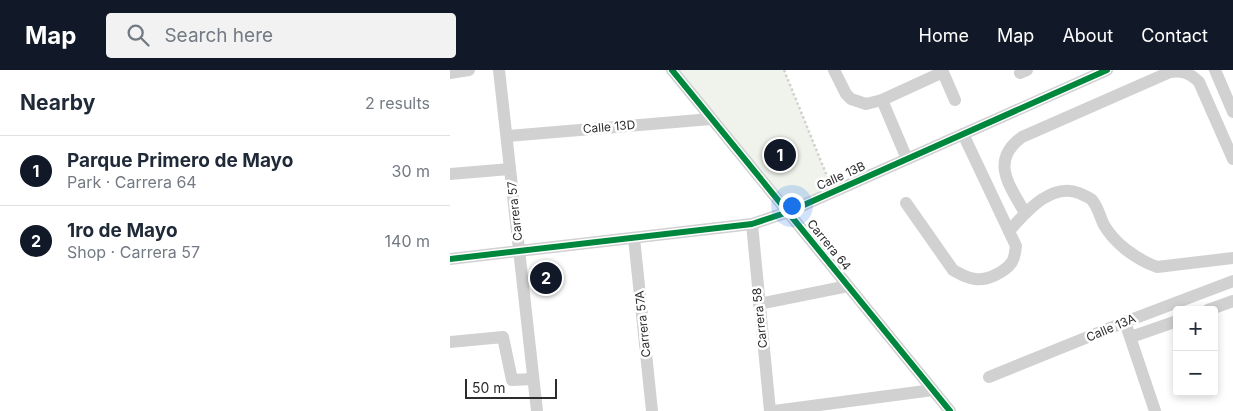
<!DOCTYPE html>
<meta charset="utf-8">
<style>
body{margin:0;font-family:Inter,sans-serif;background:#f2f2f3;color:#1f2937}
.controls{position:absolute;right:15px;bottom:15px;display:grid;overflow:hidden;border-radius:5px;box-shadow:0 2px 8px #0003}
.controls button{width:45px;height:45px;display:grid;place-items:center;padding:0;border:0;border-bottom:1px solid #e0e1e3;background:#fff;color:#1f2937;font:25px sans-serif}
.scale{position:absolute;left:15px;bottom:12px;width:92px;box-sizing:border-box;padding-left:5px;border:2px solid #2c2c2c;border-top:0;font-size:14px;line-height:18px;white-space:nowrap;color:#2c2c2c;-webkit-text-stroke:4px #fff;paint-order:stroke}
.you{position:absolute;left:341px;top:135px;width:18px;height:18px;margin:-12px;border:4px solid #fff;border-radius:50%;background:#1a73e8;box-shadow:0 0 0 8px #1a73e833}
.badge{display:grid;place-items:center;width:32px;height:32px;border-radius:50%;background:#111827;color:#fff;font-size:16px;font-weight:700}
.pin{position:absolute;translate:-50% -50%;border:2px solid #fff;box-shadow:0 1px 5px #0006}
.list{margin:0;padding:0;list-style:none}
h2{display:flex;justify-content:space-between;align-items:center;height:65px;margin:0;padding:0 20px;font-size:21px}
h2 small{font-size:16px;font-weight:400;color:#747a83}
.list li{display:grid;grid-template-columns:32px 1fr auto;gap:15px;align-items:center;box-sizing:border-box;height:70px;padding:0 20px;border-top:1px solid #e0e1e3}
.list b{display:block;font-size:19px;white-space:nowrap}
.list p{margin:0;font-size:16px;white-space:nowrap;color:#747a83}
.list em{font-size:16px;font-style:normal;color:#747a83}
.icon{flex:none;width:28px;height:28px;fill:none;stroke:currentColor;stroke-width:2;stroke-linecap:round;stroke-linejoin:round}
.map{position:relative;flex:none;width:783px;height:341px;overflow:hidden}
header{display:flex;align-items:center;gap:30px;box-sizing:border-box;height:70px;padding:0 25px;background:#111827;color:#fff}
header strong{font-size:24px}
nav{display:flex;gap:28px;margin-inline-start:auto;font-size:18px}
.search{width:350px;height:45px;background:#f2f2f3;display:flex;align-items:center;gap:12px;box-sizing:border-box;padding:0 18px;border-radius:5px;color:#747a83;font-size:19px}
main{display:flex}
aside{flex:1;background:#fff}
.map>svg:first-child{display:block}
.green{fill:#eff3eb}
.building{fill:#7d7d7d}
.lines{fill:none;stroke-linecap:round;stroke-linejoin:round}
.path{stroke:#d1d1d1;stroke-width:2.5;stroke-dasharray:2.5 2.5;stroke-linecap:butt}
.minor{stroke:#d1d1d1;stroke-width:12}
.cycleway-casing{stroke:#fff;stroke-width:9}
.cycleway{stroke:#00873e;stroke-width:6}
.labels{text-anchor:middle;stroke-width:5;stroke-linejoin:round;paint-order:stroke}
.street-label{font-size:12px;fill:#2c2c2c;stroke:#fff}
</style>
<header>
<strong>Map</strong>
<div class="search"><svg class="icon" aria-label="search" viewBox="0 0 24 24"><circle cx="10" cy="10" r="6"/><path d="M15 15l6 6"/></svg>Search here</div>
<nav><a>Home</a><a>Map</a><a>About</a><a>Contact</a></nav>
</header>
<main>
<aside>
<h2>Nearby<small>2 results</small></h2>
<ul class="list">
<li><span class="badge">1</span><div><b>Parque Primero de Mayo</b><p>Park · Carrera 64</p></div><em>30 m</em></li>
<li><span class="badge">2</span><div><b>1ro de Mayo</b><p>Shop · Carrera 57</p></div><em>140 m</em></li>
</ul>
</aside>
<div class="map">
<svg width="783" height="341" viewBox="0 0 783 341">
<rect width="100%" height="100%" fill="#fff"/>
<!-- green -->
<polygon class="green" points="222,0 334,0 383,121 338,142"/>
<!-- building -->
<polygon class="building" points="103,195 106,219 90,221 87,197"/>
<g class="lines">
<!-- path -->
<polyline class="path" points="334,0 379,111"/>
<!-- minor -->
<g class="minor">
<polyline points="49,0 87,341"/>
<polyline points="222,0 500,341"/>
<polyline points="384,0 396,24 401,29 416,34 432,30 493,2"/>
<polyline points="492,0 505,30"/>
<polyline points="765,0 783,42"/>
<polyline points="0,3 19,0"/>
<polyline points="570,3 577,0"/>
<polyline points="432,30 457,89"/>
<polyline points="57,66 261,49"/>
<polyline points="0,104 60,99"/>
<path d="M 456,133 L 503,200 C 510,204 516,208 525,209 C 537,211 555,202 562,192 C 565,187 565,182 566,176 L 513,64"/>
<path d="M 575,143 C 560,116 539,91 572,67 L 720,2 C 732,0 740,3 749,12 L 783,89"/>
<polyline points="302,154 320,341"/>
<path d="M 559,161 C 576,142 601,112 629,123 C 633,125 639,127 642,130 C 648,137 650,147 654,155 C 665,174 686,189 707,197 L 783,188"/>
<polyline points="184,168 202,341"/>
<polyline points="0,189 302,154 338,142 657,0"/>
<polyline points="309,234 398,216"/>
<polyline points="758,240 783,231"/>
<polyline points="675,252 705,341"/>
<polyline points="681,267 727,251"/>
<polyline points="0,272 53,267 62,310 83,309"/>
<polyline points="539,307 675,252 783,211"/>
<polyline points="324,341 483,320"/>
</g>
<!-- cycleway casing -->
<g class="cycleway-casing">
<g id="cycleway">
<polyline points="222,0 500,341"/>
<polyline points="0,189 302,154 338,142 657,0"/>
</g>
</g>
<!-- cycleway -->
<use href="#cycleway" class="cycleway"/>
</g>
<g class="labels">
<!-- street labels -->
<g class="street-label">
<text transform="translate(159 57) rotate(-5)" y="4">Calle 13D</text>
<text transform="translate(391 106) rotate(-24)" y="4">Calle 13B</text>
<text transform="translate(65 141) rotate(-96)" y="4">Carrera 57</text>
<text transform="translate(379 175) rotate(51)" y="4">Carrera 64</text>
<text transform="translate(310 248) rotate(-96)" y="4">Carrera 58</text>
<text transform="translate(193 254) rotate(-96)" y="4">Carrera 57A</text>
<text transform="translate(661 258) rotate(-23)" y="4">Calle 13A</text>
</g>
</g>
</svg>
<div class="controls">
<button>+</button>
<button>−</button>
</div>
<div class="scale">50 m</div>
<div class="you"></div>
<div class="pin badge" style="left:330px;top:85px">1</div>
<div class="pin badge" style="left:96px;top:208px">2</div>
</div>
</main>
